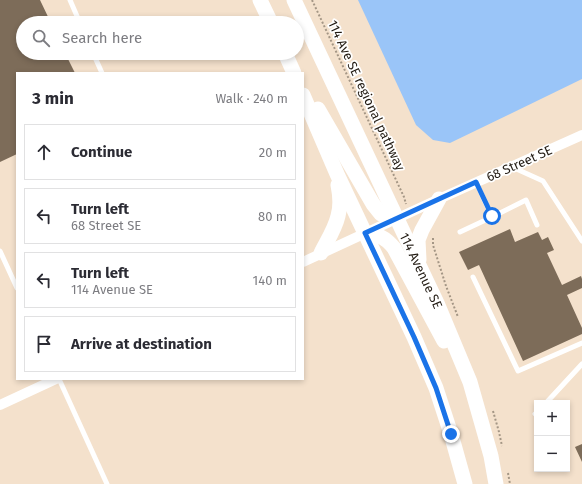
<!DOCTYPE html>
<meta charset="utf-8">
<style>
body{margin:0;font-family:"Fira Sans",sans-serif;background:#f7f7f7;color:#2b2b33}
.controls{position:absolute;right:12px;bottom:12px;display:grid;overflow:hidden;border-radius:0px;box-shadow:0 2px 6px #0003}
.controls button{width:36px;height:36px;display:grid;place-items:center;padding:0;border:0;border-bottom:1px solid #e1e1e2;background:#fff;color:#2b2b33;font:20px sans-serif}
.stop{position:absolute;width:12px;height:12px;margin:-9px;border:3px solid #1a73e8;border-radius:50%;background:#fff}
.stop.end{background:#1a73e8;border-color:#fff;box-shadow:0 1px 4px #0008}
.list{margin:0;padding:0;list-style:none}
h2{display:flex;justify-content:space-between;align-items:center;height:52px;margin:0;padding:0 16px;font-size:17px}
h2 small{font-size:13px;font-weight:400;color:#7c7c81}
.list li{display:grid;grid-template-columns:26px 1fr auto;gap:12px;align-items:center;box-sizing:border-box;height:56px;margin:0 8px 8px;padding:0 8px;border:1px solid #e1e1e2;border-radius:0px}
.list b{display:block;font-size:15px;white-space:nowrap}
.list p{margin:0;font-size:13px;white-space:nowrap;color:#7c7c81}
.list em{font-size:13px;font-style:normal;color:#7c7c81}
.icon{flex:none;width:22px;height:22px;fill:none;stroke:currentColor;stroke-width:2;stroke-linecap:round;stroke-linejoin:round}
.map{position:relative;flex:none;width:582px;height:484px;overflow:hidden}
.search{position:absolute;background:#fff;box-shadow:0 2px 6px #0003;left:16px;top:16px;width:288px;height:44px;display:flex;align-items:center;gap:10px;box-sizing:border-box;padding:0 14px;border-radius:22px;color:#7c7c81;font-size:15px}
.panel{position:absolute;background:#fff;box-shadow:0 2px 6px #0003;left:16px;top:72px;width:288px;height:308px;border-radius:0px}
.map>svg:first-child{display:block}
.water{fill:#9ac5f8}
.building{fill:#7d6c59}
.lines{fill:none;stroke-linecap:round;stroke-linejoin:round}
.path{stroke:#a49685;stroke-width:2;stroke-dasharray:2 2;stroke-linecap:butt}
.service{stroke:#fff;stroke-width:5}
.minor{stroke:#fff;stroke-width:10}
.secondary{stroke:#fff;stroke-width:15}
.route{stroke:#1a73e8;stroke-width:5}
.labels{text-anchor:middle;stroke-width:3.5;stroke-linejoin:round;paint-order:stroke}
.street-label{font-size:13px;fill:#211a12;stroke:#fff}
</style>
<div class="map">
<svg width="582" height="484" viewBox="0 0 582 484">
<rect width="100%" height="100%" fill="#f4e1cc"/>
<!-- water -->
<polygon class="water" points="358,0 582,0 582,79 450,143 433,140 416,125"/>
<!-- building -->
<g class="building">
<polygon points="0,0 40,0 51,23 23,23 23,53 65,53 75,73 17,73 17,154 0,162"/>
<polygon points="510,229 515,242 538,232 542,240 548,237 554,250 547,253 562,285 581,276 582,279 582,288 567,295 582,328 582,334 523,361 479,265 468,270 459,252"/>
<polygon points="582,444 582,462 575,447"/>
</g>
<g class="lines">
<!-- path -->
<g class="path">
<polyline points="312,0 404,197 406,204"/>
<polyline points="433,238 433,245 446,286 458,317"/>
<polyline points="493,411 499,432 502,446"/>
<polyline points="508,473 510,484"/>
</g>
<!-- service -->
<g class="service">
<polyline points="70,0 80,23"/>
<polyline points="93,53 102,73"/>
<polyline points="512,167 543,181 582,241"/>
<polyline points="476,182 492,217 526,200 537,225"/>
<polyline points="460,232 492,217"/>
<polyline points="0,251 17,288"/>
<polyline points="473,277 518,371 582,343"/>
<polyline points="59,379 107,484"/>
<polyline points="546,403 582,364"/>
<polyline points="535,414 537,413"/>
</g>
<!-- minor -->
<g class="minor">
<polyline points="303,262 439,199 582,135"/>
<polyline points="0,405 56,379"/>
</g>
<!-- secondary -->
<g class="secondary">
<polyline points="260,0 271,23"/>
<path id="s1" d="M 294,0 L 389,202 L 437,303 L 470,382 L 491,456 L 496,484"/>
<polyline points="285,53 294,73"/>
<polyline points="303,95 337,174 414,337 436,388 451,434 465,484"/>
<polyline points="318,109 373,204 381,214 396,218"/>
<path d="M 365,233 C 379,235 385,237 394,248 L 444,341"/>
<path d="M 321,253 C 327,241 335,229 338,216 C 341,206 340,195 338,185"/>
<polyline points="419,260 418,240 422,230 439,199"/>
</g>
</g>
<g class="lines">
<!-- route -->
<polyline class="route" points="451,434 436,388 414,337 365,233 476,182 492,216"/>
</g>
<g class="labels">
<!-- street labels -->
<g class="street-label">
<text transform="translate(367 95) rotate(65)" y="5">114 Ave SE regional pathway</text>
<text transform="translate(519 163) rotate(-24)" y="5">68 Street SE</text>
<text dy="5" stroke="none"><textPath href="#s1" startOffset="299">114 Avenue SE</textPath></text>
</g>
</g>
</svg>
<div class="controls">
<button>+</button>
<button>−</button>
</div>
<div class="stop" style="left:492px;top:216px"></div>
<div class="stop end" style="left:451px;top:434px"></div>
<div class="search"><svg class="icon" aria-label="search" viewBox="0 0 24 24"><circle cx="10" cy="10" r="6"/><path d="M15 15l6 6"/></svg>Search here</div>
<section class="panel">
<h2>3 min<small>Walk · 240 m</small></h2>
<ul class="list">
<li><svg class="icon" aria-label="ahead" viewBox="0 0 24 24"><path d="M12 20V5M6 11l6-6 6 6"/></svg><div><b>Continue</b></div><em>20 m</em></li>
<li><svg class="icon" aria-label="left" viewBox="0 0 24 24"><path d="M17 20v-9H6M10 6l-5 5 5 5"/></svg><div><b>Turn left</b><p>68 Street SE</p></div><em>80 m</em></li>
<li><svg class="icon" aria-label="left" viewBox="0 0 24 24"><path d="M17 20v-9H6M10 6l-5 5 5 5"/></svg><div><b>Turn left</b><p>114 Avenue SE</p></div><em>140 m</em></li>
<li><svg class="icon" aria-label="arrive" viewBox="0 0 24 24"><path d="M6 21V4h12l-3 4 3 4H6"/></svg><div><b>Arrive at destination</b></div></li>
</ul>
</section>
</div>
